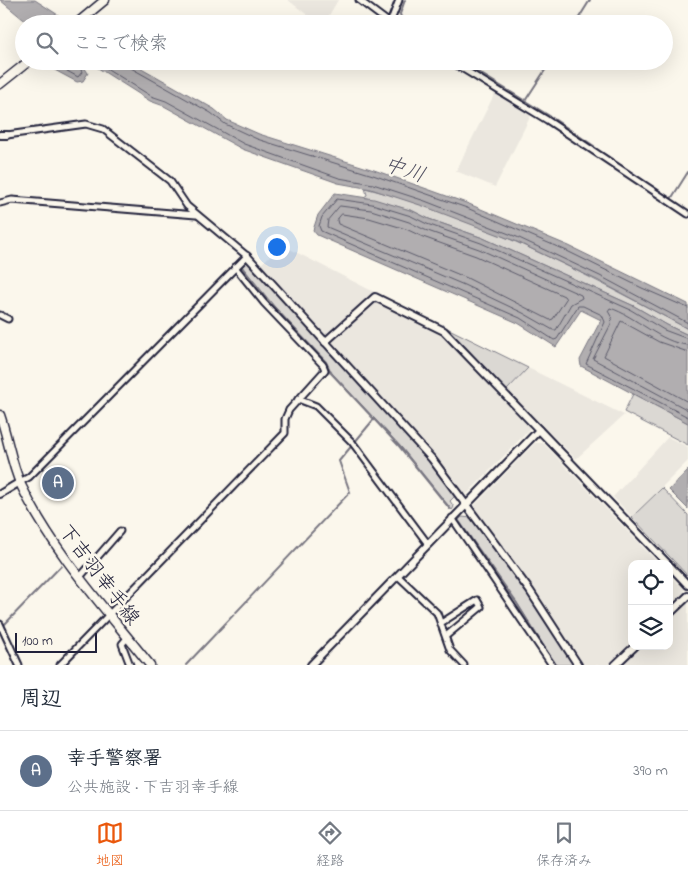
<!DOCTYPE html>
<html lang="ja">
<meta charset="utf-8">
<style>
body{margin:0;font-family:"Indie Flower","Klee One",sans-serif;background:#f2f2f3;color:#1f2937}
.controls{position:absolute;right:15px;bottom:15px;display:grid;overflow:hidden;border-radius:10px;box-shadow:0 5px 20px #0002}
.controls button{width:45px;height:45px;display:grid;place-items:center;padding:0;border:0;border-bottom:1px solid #e0e1e3;background:#fff;color:#1f2937;font:25px sans-serif}
.scale{position:absolute;left:15px;bottom:12px;width:82px;box-sizing:border-box;padding-left:5px;border:2px solid #22223b;border-top:0;font-size:14px;line-height:18px;white-space:nowrap;color:#22223b;-webkit-text-stroke:4px #fbf7ec;paint-order:stroke}
.you{position:absolute;left:276px;top:246px;width:18px;height:18px;margin:-12px;border:4px solid #fff;border-radius:50%;background:#1a73e8;box-shadow:0 0 0 8px #1a73e833}
.badge{display:grid;place-items:center;width:32px;height:32px;border-radius:50%;background:#ea580c;color:#fff;font-size:16px;font-weight:700}
.pin{position:absolute;translate:-50% -50%;border:2px solid #fff;box-shadow:0 1px 5px #0006}
.list{margin:0;padding:0;list-style:none}
h2{display:flex;justify-content:space-between;align-items:center;height:65px;margin:0;padding:0 20px;font-size:21px}
h2 small{font-size:16px;font-weight:400;color:#747a83}
.list li{display:grid;grid-template-columns:32px 1fr auto;gap:15px;align-items:center;box-sizing:border-box;height:80px;padding:0 20px;border-top:1px solid #e0e1e3}
.list b{display:block;font-size:19px;white-space:nowrap}
.list p{margin:0;font-size:16px;white-space:nowrap;color:#747a83}
.list em{font-size:16px;font-style:normal;color:#747a83}
.icon{flex:none;width:28px;height:28px;fill:none;stroke:currentColor;stroke-width:2;stroke-linecap:round;stroke-linejoin:round}
.map{position:relative;flex:none;width:688px;height:665px;overflow:hidden}
.search{position:absolute;background:#fff;box-shadow:0 5px 20px #0002;left:15px;right:15px;top:15px;height:55px;display:flex;align-items:center;gap:12px;box-sizing:border-box;padding:0 18px;border-radius:28px;color:#747a83;font-size:19px}
.sheet{height:145px;background:#fff}
nav{display:flex;justify-content:space-around;align-items:center;box-sizing:border-box;height:70px;border-top:1px solid #e0e1e3;background:#fff;font-size:14px;color:#747a83}
nav a{display:grid;justify-items:center;gap:2px}
nav .on{color:#ea580c}
.map>svg:first-child{display:block}
.built{fill:#ebe7df}
.green{fill:#dbd8d3;stroke:#7e7d87}
.water{fill:#b1aeb0;stroke:#787681}
.lines{fill:none;stroke-linecap:round;stroke-linejoin:round}
.shore{stroke:#5b5a6a;stroke-width:1}
.stream{stroke:#787681;stroke-width:2}
.minor-casing{stroke:#22223b;stroke-width:9}
.tertiary-casing{stroke:#22223b;stroke-width:10}
.secondary-casing{stroke:#22223b;stroke-width:11}
.minor{stroke:#fbf7ec;stroke-width:5}
.tertiary{stroke:#fbf7ec;stroke-width:6}
.secondary{stroke:#fbf7ec;stroke-width:8}
.labels{text-anchor:middle;stroke-width:5;stroke-linejoin:round;paint-order:stroke}
.street-label{font-size:20px;fill:#22223b;stroke:#fbf7ec}
.water-label{font-size:21px;font-style:italic;fill:#545364;stroke:#fbf7ec}
</style>
<div class="map">
<svg width="688" height="665" viewBox="0 0 688 665">
<rect width="100%" height="100%" fill="#fbf7ec"/>
<filter id="ink" filterUnits="userSpaceOnUse"><feTurbulence type="fractalNoise" baseFrequency=".02" numOctaves="2"/><feDisplacementMap in="SourceGraphic" scale="10" xChannelSelector="R" yChannelSelector="G"/><feConvolveMatrix kernelMatrix="1 2 1 2 8 2 1 2 1" color-interpolation-filters="sRGB"/></filter>
<g filter="url(#ink)">
<!-- built -->
<g class="built">
<polygon points="288,0 338,0 324,24 319,24"/>
<polygon points="495,93 531,115 495,187 456,171"/>
<polygon points="282,245 374,292 329,334 323,334 260,265"/>
<polygon points="373,303 378,303 443,336 529,426 529,430 467,494 462,493 433,453 333,344 333,340"/>
<polygon points="528,368 624,415 576,459 507,390"/>
<polygon points="668,437 688,447 688,461 632,517 613,497"/>
<polygon points="535,443 543,443 659,564 632,564 632,644 610,665 583,665 534,590 474,509 475,505"/>
<polygon points="669,575 684,589 683,594 669,607"/>
<polygon points="688,602 688,665 622,665 641,646 669,646 669,620"/>
</g>
<!-- green -->
<g class="green">
<path d="M 365,188 C 480,217 585,274 688,329 L 688,335 L 667,325 L 634,306 L 483,238 L 429,219 L 413,211 L 364,197 L 367,195 Z"/>
<polygon points="244,261 247,261 430,462 455,496 450,501 454,507 452,510 402,448 332,373 326,362 274,306 241,265"/>
<polygon points="447,328 528,368 507,390"/>
<polygon points="633,394 688,423 688,445 624,412"/>
<polygon points="662,488 688,515 688,576 632,517"/>
<polygon points="462,517 471,518 525,590 574,665 556,665 516,601 510,596 459,520"/>
</g>
<!-- water -->
<g class="water">
<polygon points="0,0 35,0 72,24 29,24"/>
<polygon points="38,61 80,61 88,73 83,81 77,82"/>
<polygon points="87,61 129,61 214,109 227,120 259,134 374,170 469,204 569,246 688,304 688,329 597,280 515,241 423,206 371,189 338,183 242,149 164,106 150,101"/>
<polygon points="335,193 374,199 413,211 429,219 483,238 634,306 667,325 688,335 688,423 581,366 580,360 601,320 581,310 556,347 518,323 317,235 313,230 318,215"/>
<polygon points="688,470 688,509 669,490"/>
</g>
<g class="lines">
<!-- shore -->
<g class="shore">
<polyline points="49,61 78,77 82,72 77,61"/>
<polyline points="95,61 151,96 166,101 244,144 339,178 373,184 425,201 517,237 600,276 688,323"/>
<polyline points="128,61 131,68 211,113 225,124 257,139 373,175 467,208 567,251 642,288 688,308"/>
<polygon points="340,206 371,210 409,222 425,230 479,249 581,295 582,298 571,304 556,330 553,330 523,313 464,285 327,227 328,220"/>
<polygon points="342,214 369,218 406,229 423,237 476,256 564,296 566,299 553,319 550,320 467,278 338,224 337,220"/>
<polyline points="688,339 664,330 631,310 481,243 427,224 411,216 372,204 337,199 322,217 319,226 321,231 520,318 554,340 557,339 578,306 583,306 602,315 605,322 586,364 688,417"/>
<path d="M 688,345 C 660,343 636,316 610,308 L 608,311 L 612,318 L 611,324 L 593,359 L 688,410"/>
<polyline points="688,352 659,342 621,321 604,356 688,402"/>
</g>
<!-- stream -->
<g class="stream">
<polyline points="403,24 400,14 405,0"/>
<polyline points="575,24 590,0"/>
<polyline points="460,61 548,115 594,146"/>
<polyline points="525,101 551,61"/>
<polyline points="601,152 671,199 688,172"/>
<polyline points="241,266 270,303 326,362 331,373 399,446 450,509"/>
<polyline points="460,523 516,602 555,665"/>
<polyline points="2,627 61,566"/>
<polyline points="186,665 350,492 339,461 374,419"/>
</g>
<!-- minor casing -->
<g class="minor-casing">
<g id="minor">
<polyline points="359,0 391,24"/>
<polyline points="390,23 399,0"/>
<polyline points="450,61 547,120 688,214"/>
<polyline points="7,135 86,124 103,129 170,181 187,206 247,256 29,477 20,482"/>
<polyline points="0,203 12,200 196,215"/>
<polyline points="0,315 8,319"/>
<polyline points="298,399 316,406 352,442 428,544"/>
<polyline points="452,518 552,665"/>
<polyline points="398,576 437,613 450,650 464,665"/>
<polyline points="80,577 120,531"/>
<polyline points="441,623 477,600 481,607 446,636"/>
<polyline points="0,624 19,665"/>
<polyline points="128,637 122,644 130,665"/>
<polyline points="60,665 285,433 285,419 289,410 325,370 323,365 264,303 235,267"/>
</g>
</g>
<!-- tertiary casing -->
<g class="tertiary-casing">
<g id="tertiary">
<polyline points="0,135 7,135"/>
<polyline points="247,256 432,459 530,591 578,665"/>
<polyline points="325,342 375,297 444,331 668,564"/>
<polyline points="0,494 20,482"/>
<polyline points="669,565 688,585"/>
<polyline points="669,614 688,596"/>
<polyline points="311,665 539,430"/>
<polyline points="615,665 635,646"/>
</g>
</g>
<!-- secondary casing -->
<g class="secondary-casing">
<g id="secondary">
<polyline points="76,24 105,0"/>
<polyline points="0,84 29,61"/>
<path d="M 0,415 C 8,438 11,463 21,485 C 53,552 104,607 150,665"/>
</g>
</g>
<!-- minor -->
<use href="#minor" class="minor"/>
<!-- tertiary -->
<use href="#tertiary" class="tertiary"/>
<!-- secondary -->
<use href="#secondary" class="secondary"/>
</g>
</g>
<g class="labels">
<!-- street labels -->
<g class="street-label">
<text transform="translate(100 574) rotate(53)" y="7">下吉羽幸手線</text>
</g>
<!-- water labels -->
<g class="water-label">
<text transform="translate(405 169) rotate(19)" y="7">中川</text>
</g>
</g>
</svg>
<div class="controls">
<button><svg class="icon" aria-label="locate" viewBox="0 0 24 24"><circle cx="12" cy="12" r="6"/><path d="M12 2v4M12 18v4M2 12h4M18 12h4"/></svg></button>
<button><svg class="icon" aria-label="layers" viewBox="0 0 24 24"><path d="M12 4l9 5-9 5-9-5zM3 14l9 5 9-5"/></svg></button>
</div>
<div class="scale">100 m</div>
<div class="you"></div>
<div class="pin badge" style="left:58px;top:483px;background:#5c6f8a">A</div>
<div class="search"><svg class="icon" aria-label="search" viewBox="0 0 24 24"><circle cx="10" cy="10" r="6"/><path d="M15 15l6 6"/></svg>ここで検索</div>
</div>
<section class="sheet">
<h2>周辺<small></small></h2>
<ul class="list">
<li><span class="badge" style="background:#5c6f8a">A</span><div><b>幸手警察署</b><p>公共施設 · 下吉羽幸手線</p></div><em>390 m</em></li>
</ul>
</section>
<nav>
<a class="on"><svg class="icon" aria-label="map" viewBox="0 0 24 24"><path d="M3 6l6-2 6 2 6-2v14l-6 2-6-2-6 2zM9 4v14M15 6v14"/></svg>地図</a>
<a><svg class="icon" aria-label="directions" viewBox="0 0 24 24"><path d="M12 3l9 9-9 9-9-9zM9 14v-3h6M13 9l2 2-2 2"/></svg>経路</a>
<a><svg class="icon" aria-label="saved" viewBox="0 0 24 24"><path d="M7 4h10v16l-5-4-5 4z"/></svg>保存済み</a>
</nav>
